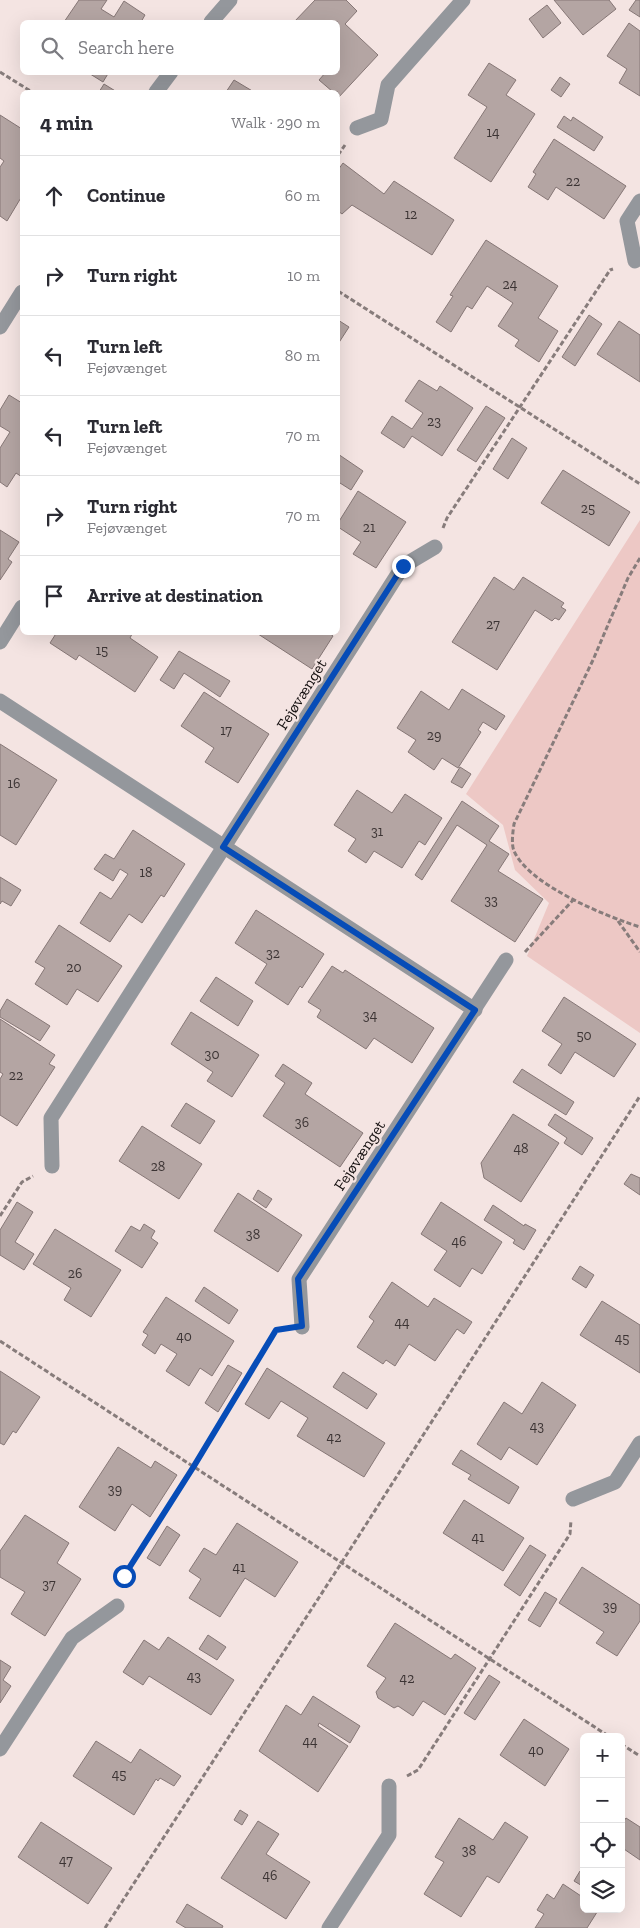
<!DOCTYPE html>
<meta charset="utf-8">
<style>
body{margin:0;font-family:"Zilla Slab",serif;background:#f7f7f7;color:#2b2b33}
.controls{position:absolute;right:15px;bottom:15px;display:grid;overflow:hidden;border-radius:8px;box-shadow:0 5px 20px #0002}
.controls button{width:45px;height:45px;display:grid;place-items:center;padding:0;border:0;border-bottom:1px solid #e1e1e2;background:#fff;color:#2b2b33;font:25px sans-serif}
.stop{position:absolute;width:15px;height:15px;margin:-11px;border:4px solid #064cb7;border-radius:50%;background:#fff}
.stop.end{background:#064cb7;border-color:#fff;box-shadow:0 1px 5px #0008}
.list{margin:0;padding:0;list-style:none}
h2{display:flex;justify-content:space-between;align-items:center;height:65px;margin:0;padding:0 20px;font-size:21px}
h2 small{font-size:16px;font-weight:400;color:#7c7c81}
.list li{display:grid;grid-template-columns:32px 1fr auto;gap:15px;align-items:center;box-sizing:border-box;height:80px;padding:0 20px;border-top:1px solid #e1e1e2}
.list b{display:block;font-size:19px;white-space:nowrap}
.list p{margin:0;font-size:16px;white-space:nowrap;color:#7c7c81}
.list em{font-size:16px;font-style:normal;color:#7c7c81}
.icon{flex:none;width:28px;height:28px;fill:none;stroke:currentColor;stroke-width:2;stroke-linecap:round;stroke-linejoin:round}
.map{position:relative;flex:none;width:640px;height:1928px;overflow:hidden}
.search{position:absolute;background:#fff;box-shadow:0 5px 20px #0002;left:20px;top:20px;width:320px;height:55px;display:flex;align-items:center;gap:12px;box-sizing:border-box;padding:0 18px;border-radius:8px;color:#7c7c81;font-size:19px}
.panel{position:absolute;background:#fff;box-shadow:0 5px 20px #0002;left:20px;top:90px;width:320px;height:545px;border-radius:8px}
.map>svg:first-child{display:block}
.green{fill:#edc8c5}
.building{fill:#b4a5a3;stroke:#867776}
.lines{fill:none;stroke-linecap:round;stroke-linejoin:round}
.path{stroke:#877c7b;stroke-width:3;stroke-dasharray:5 2.5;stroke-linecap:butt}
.minor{stroke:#94979c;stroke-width:15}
.route{stroke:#064cb7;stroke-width:6}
.labels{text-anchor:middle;stroke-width:4.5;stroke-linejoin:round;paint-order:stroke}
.number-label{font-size:14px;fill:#3c3434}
.street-label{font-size:16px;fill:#140f0f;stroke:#f4e4e2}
</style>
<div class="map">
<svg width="640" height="1928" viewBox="0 0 640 1928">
<rect width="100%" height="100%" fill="#f4e4e2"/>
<!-- green -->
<polygon class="green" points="640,520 640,1033 527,956 549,903 515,870 503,825 466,794"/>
<!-- building -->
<g class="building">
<polygon points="79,0 107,0 101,9 114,17 124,1 145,15 141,22 64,22"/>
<polygon points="315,0 346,0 357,11 345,24 378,55 338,98 338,92 333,92 319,80 326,72 338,72 338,22 294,22"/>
<polygon points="554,0 609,0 616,9 583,35"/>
<polygon points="636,0 640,0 640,17 629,10"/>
<polygon points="547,5 561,23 543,38 529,19"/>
<polygon points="629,23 640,31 640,96 619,83 627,69 607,56"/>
<polygon points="489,63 516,80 506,95 535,114 491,182 454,158 487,107 468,95"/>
<polygon points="87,72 109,72 103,82"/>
<polygon points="560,77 570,84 561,97 551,90"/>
<polygon points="234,80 254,92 226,92"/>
<polygon points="104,84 117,92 99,92"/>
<polygon points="0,115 22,129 22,196 7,221 0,216 0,167 4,161 0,158"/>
<polygon points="564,116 571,121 573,117 603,137 594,151 557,127"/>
<polygon points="554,139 626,186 604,219 556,187 548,200 528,187 536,174 533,172"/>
<polygon points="343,163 384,194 394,181 454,220 432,255 352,205 342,214 338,211 338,170"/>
<polygon points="486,240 558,286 538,318 558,331 539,362 515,346 519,340 498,326 513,303 487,286 472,309 467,306 451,332 436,322 453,296 450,295"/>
<polygon points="589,315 602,324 575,366 562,357"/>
<polygon points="338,320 349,327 338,344"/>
<polygon points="619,321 640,335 640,382 597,354"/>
<polygon points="419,380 437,391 440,386 473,408 442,456 412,436 404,448 381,433 392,416 412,429 423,413 405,401"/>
<polygon points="9,395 22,403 22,477 16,473 7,487 0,482 0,448 10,432 0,426 0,410"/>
<polygon points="486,406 505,418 476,462 457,450"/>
<polygon points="512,438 527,448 508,479 493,469"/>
<polygon points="338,454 363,471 351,490 340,483 338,486"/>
<polygon points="563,470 630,512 609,546 541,503"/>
<polygon points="358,491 406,522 376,568 353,554 361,542 338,527 338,523"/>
<polygon points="0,530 19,542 8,559 12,562 0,580"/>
<polygon points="494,577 514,590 523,577 564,603 561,607 566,610 559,620 555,618 552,621 535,610 497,670 452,642"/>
<polygon points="57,632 133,632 130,638 158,657 135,692 79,655 76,660 50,643"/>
<polygon points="255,632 328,632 333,636 312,669"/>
<polygon points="179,651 230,681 220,697 184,673 174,689 160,680"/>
<polygon points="462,689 505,716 496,730 483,722 478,730 481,732 458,768 442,758 434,770 408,752 416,740 397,728 421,691 449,710"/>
<polygon points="204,692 269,734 238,783 205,762 214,748 181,726"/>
<polygon points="0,744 57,780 16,845 0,835"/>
<polygon points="460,767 471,774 462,788 451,782"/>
<polygon points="357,790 392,813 405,794 442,818 425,845 419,841 402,868 374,851 366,863 348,851 356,839 334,825"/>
<polygon points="462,801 499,826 489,841 509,854 498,871 543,899 515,942 451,901 487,845 457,825 422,880 415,875"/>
<polygon points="133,830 185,864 164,897 161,895 142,923 129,914 110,942 80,923 100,892 111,899 128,874 120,869 113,881 94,869 105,854 114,859"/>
<polygon points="0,877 21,890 11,906 2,901 0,904"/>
<polygon points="256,910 324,954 302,988 300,986 288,1005 255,983 267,964 235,943"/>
<polygon points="59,925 122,966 98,1002 77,989 67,1005 35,984 45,968 35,962"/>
<polygon points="332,966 343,973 345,970 434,1028 412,1063 374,1038 366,1049 317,1017 321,1010 308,1002"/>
<polygon points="216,977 253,1001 238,1026 200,1001"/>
<polygon points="564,997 636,1044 614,1077 575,1052 561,1074 548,1065 562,1044 542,1031"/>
<polygon points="7,999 50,1026 40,1041 0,1017 0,1011"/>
<polygon points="191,1012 259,1055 232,1097 207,1081 213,1072 171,1044"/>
<polygon points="0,1019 55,1055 49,1064 55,1067 17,1126 0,1115 0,1079 3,1074 0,1072"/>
<polygon points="283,1064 312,1083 305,1094 363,1133 340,1167 263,1116 285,1083 275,1076"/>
<polygon points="522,1069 574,1102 566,1115 513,1082"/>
<polygon points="186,1103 215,1121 200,1144 171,1126"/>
<polygon points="513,1114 559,1143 521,1202 484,1178 481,1163"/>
<polygon points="555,1114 593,1138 582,1155 564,1143 567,1138 548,1125"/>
<polygon points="142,1126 202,1164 179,1199 119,1161"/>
<polygon points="631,1174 640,1178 640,1195 624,1184"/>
<polygon points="258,1190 272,1199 266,1208 253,1199"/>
<polygon points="238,1193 302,1235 278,1272 214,1231"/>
<polygon points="17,1202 33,1212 15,1242 34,1254 24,1270 0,1255 0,1230"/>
<polygon points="441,1202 502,1242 482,1274 472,1268 460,1287 434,1270 447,1251 421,1234"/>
<polygon points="493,1205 524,1226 525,1224 536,1230 524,1250 513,1243 515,1240 484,1220"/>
<polygon points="144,1224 155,1231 151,1238 158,1243 142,1268 115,1251 131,1226 140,1231"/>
<polygon points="55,1229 121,1270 91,1317 64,1300 71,1288 33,1264"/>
<polygon points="580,1266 594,1275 586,1288 572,1279"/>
<polygon points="392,1282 428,1307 434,1298 472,1322 464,1334 457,1329 435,1361 409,1344 395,1366 386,1360 383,1364 357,1347 374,1321 369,1317"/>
<polygon points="204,1287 238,1310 229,1324 195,1301"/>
<polygon points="166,1297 234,1341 212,1376 200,1368 189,1386 166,1371 177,1354 161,1344 155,1354 142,1345 148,1335 143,1332"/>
<polygon points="602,1301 640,1325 640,1373 580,1335"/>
<polygon points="228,1365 242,1373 218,1412 205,1403"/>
<polygon points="267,1368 385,1443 364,1477 297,1436 308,1418 281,1401 269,1419 245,1404"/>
<polygon points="0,1371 40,1397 16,1433 13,1431 4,1445 0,1443"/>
<polygon points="343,1372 377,1394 367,1409 333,1387"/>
<polygon points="542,1382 576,1405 537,1465 509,1447 501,1460 477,1444 504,1402 522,1414"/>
<polygon points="118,1447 151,1468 155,1461 177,1475 150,1517 132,1504 115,1531 79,1507"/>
<polygon points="461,1450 519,1487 509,1504 468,1479 471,1475 452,1464"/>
<polygon points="464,1500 524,1538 503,1571 443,1533"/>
<polygon points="25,1515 69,1543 57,1563 81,1579 45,1636 11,1614 25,1592 0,1577 0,1551"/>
<polygon points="237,1523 298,1562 275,1597 245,1578 220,1617 189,1598 201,1579 189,1571 204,1548 216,1555"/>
<polygon points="167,1526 180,1535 160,1566 147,1558"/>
<polygon points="530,1545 546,1555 520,1596 504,1585"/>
<polygon points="582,1567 640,1605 640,1621 617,1656 596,1643 604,1632 559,1603"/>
<polygon points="545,1592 557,1599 540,1627 528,1620"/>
<polygon points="395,1623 451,1659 455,1654 476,1668 445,1715 423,1701 413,1716 398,1706 394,1708 378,1698 376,1692 386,1678 367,1666"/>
<polygon points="208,1635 226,1647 217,1660 199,1649"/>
<polygon points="168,1637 234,1680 211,1715 149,1676 143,1685 123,1672 144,1640 159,1650"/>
<polygon points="0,1660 11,1667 3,1680 11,1686 0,1703"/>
<polygon points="489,1675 500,1682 475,1720 464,1713"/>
<polygon points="313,1696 360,1726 350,1743 319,1723 318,1726 348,1746 318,1792 259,1751 286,1705 301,1715"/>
<polygon points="524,1719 569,1749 545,1786 500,1755"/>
<polygon points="96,1741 131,1763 140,1749 181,1776 174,1786 160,1778 158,1781 156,1779 134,1815 73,1776"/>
<polygon points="240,1810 248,1815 242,1825 234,1820"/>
<polygon points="459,1818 493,1840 505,1822 528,1837 499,1883 487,1876 461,1917 424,1894 444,1862 435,1857"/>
<polygon points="626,1818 640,1827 640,1860 621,1847 621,1825"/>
<polygon points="258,1821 279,1834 266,1854 310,1882 286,1919 221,1878"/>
<polygon points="41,1822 112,1868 88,1904 18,1857"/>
<polygon points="580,1871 584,1873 584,1887 574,1881"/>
<polygon points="563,1884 584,1898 584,1909 599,1909 587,1928 535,1928 544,1914 537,1910 547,1894 554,1899"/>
<polygon points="187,1904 223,1926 222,1928 186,1928 176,1922"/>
</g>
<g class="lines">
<!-- path -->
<g class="path">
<polyline points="0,72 32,92"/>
<polyline points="338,155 345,145"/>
<polyline points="338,291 640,484"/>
<polyline points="443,528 447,518 610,270 613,269"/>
<path d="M 640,558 L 628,578 L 593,660 L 514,824 C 513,831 511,844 514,851 C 529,885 605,916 640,927"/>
<polyline points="618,921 640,952"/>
<polyline points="525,952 574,899"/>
<polyline points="0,1216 22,1182 33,1176"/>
<polyline points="0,1341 610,1737"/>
<polyline points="122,1585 124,1576 194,1466 276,1330 279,1330"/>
<polyline points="621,1744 640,1756"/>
<polyline points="407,1776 418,1770 570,1534 571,1520"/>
<polyline points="105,1928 342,1562 640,1096"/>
</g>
<!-- minor -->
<g class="minor">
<polyline points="211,22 230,0"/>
<polyline points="156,92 171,72"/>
<polyline points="357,128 381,119 388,85 463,0"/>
<polyline points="635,261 627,221 640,201"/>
<polyline points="0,327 22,292"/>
<polyline points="0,642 22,607"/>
<polyline points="0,701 475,1010"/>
<polyline points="52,1166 51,1118 403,566 435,547"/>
<polyline points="302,1327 299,1279 506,960"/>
<polyline points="573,1499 615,1482 640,1443"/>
<polyline points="0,1749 72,1638 117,1606"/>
<polyline points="329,1928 389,1835 389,1786"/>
</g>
</g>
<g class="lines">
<!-- route -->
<polyline class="route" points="124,1576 194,1466 276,1330 302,1326 298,1279 475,1010 223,847 403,566"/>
</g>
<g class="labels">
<!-- number labels -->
<g class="number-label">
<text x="493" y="137">14</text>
<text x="573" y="186">22</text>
<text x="411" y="219">12</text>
<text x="510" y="289">24</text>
<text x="434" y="426">23</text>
<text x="588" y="513">25</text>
<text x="369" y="532">21</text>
<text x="493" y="629">27</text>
<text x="102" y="655">15</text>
<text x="226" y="735">17</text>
<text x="434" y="740">29</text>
<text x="14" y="788">16</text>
<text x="377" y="836">31</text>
<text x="146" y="877">18</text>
<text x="491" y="905">33</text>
<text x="273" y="958">32</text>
<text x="74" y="972">20</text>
<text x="370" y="1020">34</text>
<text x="584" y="1040">50</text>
<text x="212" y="1059">30</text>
<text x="16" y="1080">22</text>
<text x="302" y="1127">36</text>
<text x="521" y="1153">48</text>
<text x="158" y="1171">28</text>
<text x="253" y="1239">38</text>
<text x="459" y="1246">46</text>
<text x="75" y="1278">26</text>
<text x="402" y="1327">44</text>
<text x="184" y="1341">40</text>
<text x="622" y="1343">45</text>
<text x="537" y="1431">43</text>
<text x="334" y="1442">42</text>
<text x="115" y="1494">39</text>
<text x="478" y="1542">41</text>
<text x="239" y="1572">41</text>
<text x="49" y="1589">37</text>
<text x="610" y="1611">39</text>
<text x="194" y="1681">43</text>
<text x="407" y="1683">42</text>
<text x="310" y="1746">44</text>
<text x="536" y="1755">40</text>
<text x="119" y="1779">45</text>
<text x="469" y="1855">38</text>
<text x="66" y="1865">47</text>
<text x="270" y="1880">46</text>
</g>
<!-- street labels -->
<g class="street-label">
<text transform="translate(301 694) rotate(-58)" y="6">Fejøvænget</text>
<text transform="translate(359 1155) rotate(-57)" y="6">Fejøvænget</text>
</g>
</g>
</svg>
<div class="controls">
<button>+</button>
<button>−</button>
<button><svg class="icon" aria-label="locate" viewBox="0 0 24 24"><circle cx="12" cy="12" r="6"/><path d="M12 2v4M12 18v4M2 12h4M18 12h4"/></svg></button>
<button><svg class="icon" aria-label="layers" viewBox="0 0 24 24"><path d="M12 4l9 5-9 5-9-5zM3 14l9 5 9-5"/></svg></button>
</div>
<div class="stop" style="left:124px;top:1576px"></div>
<div class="stop end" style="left:403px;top:566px"></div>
<div class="search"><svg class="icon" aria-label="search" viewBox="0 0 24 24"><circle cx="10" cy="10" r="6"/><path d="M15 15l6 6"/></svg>Search here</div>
<section class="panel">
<h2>4 min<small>Walk · 290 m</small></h2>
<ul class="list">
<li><svg class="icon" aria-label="ahead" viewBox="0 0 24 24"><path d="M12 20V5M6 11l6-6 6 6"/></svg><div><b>Continue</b></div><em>60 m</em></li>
<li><svg class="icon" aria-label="right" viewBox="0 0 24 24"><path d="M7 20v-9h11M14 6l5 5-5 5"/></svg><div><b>Turn right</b></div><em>10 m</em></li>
<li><svg class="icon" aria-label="left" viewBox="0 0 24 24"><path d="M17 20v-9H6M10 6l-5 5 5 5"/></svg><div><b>Turn left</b><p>Fejøvænget</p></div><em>80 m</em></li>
<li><svg class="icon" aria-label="left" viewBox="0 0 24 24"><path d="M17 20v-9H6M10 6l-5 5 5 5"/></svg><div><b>Turn left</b><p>Fejøvænget</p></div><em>70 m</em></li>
<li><svg class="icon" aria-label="right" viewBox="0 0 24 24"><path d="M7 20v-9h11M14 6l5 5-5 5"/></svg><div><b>Turn right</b><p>Fejøvænget</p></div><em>70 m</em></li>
<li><svg class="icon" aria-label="arrive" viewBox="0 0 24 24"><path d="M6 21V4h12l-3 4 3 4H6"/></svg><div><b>Arrive at destination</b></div></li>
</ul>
</section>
</div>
